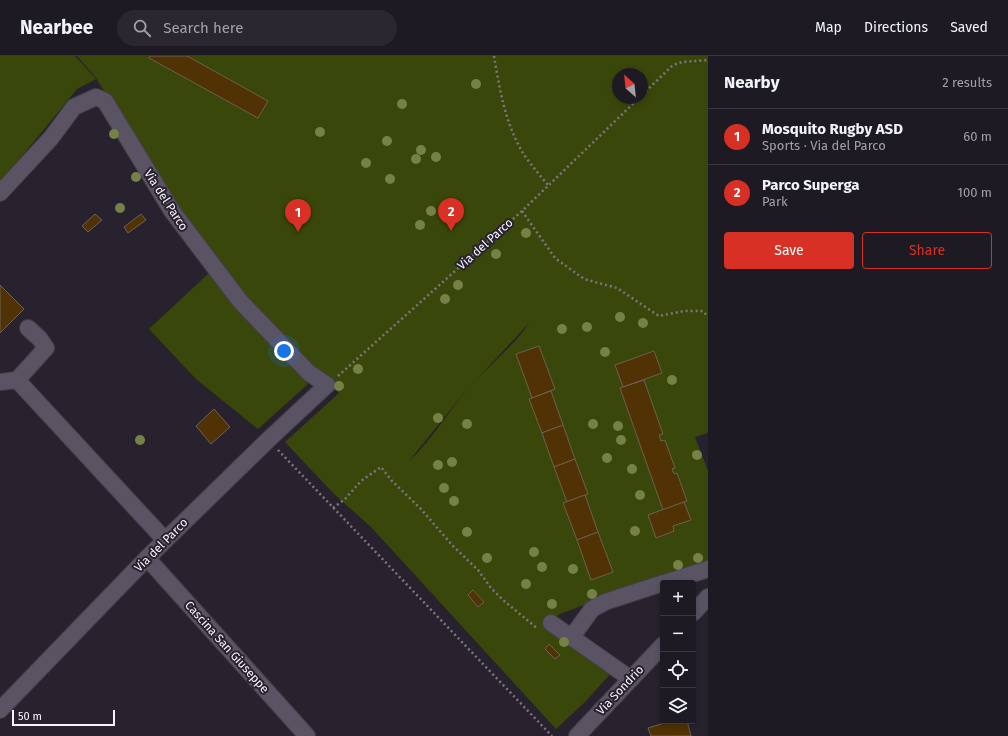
<!DOCTYPE html>
<meta charset="utf-8">
<style>
body{margin:0;font-family:"Fira Sans",sans-serif;background:#2b2730;color:#f1f3f6}
.controls{position:absolute;right:12px;bottom:12px;display:grid;overflow:hidden;border-radius:4px;box-shadow:0 2px 6px #0003}
.controls button{width:36px;height:36px;display:grid;place-items:center;padding:0;border:0;border-bottom:1px solid #3c3841;background:#1e1a23;color:#f1f3f6;font:20px sans-serif}
.compass{position:absolute;left:612px;top:12px;width:36px;height:36px;border-radius:50%;background:#1e1a23;box-shadow:0 2px 6px #0003;rotate:333deg}
.scale{position:absolute;left:12px;bottom:10px;width:103px;box-sizing:border-box;padding-left:4px;border:2px solid #f7f3fc;border-top:0;font-size:11px;line-height:14px;white-space:nowrap;color:#f7f3fc;-webkit-text-stroke:3px #28222f;paint-order:stroke}
.you{position:absolute;left:284px;top:295px;width:14px;height:14px;margin:-10px;border:3px solid #fff;border-radius:50%;background:#1a73e8;box-shadow:0 0 0 6px #1a73e833}
.badge{display:grid;place-items:center;width:26px;height:26px;border-radius:50%;background:#d93025;color:#fff;font-size:13px;font-weight:700}
.pin{position:absolute;translate:-50% -33px;filter:drop-shadow(0 1px 2px #0008)}
.pin::after{content:'';position:absolute;top:21px;width:14px;height:12px;background:inherit;clip-path:polygon(0 0,100% 0,50% 100%)}
.list{margin:0;padding:0;list-style:none}
h2{display:flex;justify-content:space-between;align-items:center;height:52px;margin:0;padding:0 16px;font-size:17px}
h2 small{font-size:13px;font-weight:400;color:#a1a1a6}
.list li{display:grid;grid-template-columns:26px 1fr auto;gap:12px;align-items:center;box-sizing:border-box;height:56px;padding:0 16px;border-top:1px solid #3c3841}
.list b{display:block;font-size:15px;white-space:nowrap}
.list p{margin:0;font-size:13px;white-space:nowrap;color:#a1a1a6}
.list em{font-size:13px;font-style:normal;color:#a1a1a6}
.actions{display:flex;gap:8px;padding:12px 16px}
.actions a{flex:1;padding:9px 0;border:1px solid #d93025;border-radius:4px;text-align:center;font-size:14px;color:#d93025}
.actions .main{background:#d93025;color:#fff}
.icon{flex:none;width:22px;height:22px;fill:none;stroke:currentColor;stroke-width:2;stroke-linecap:round;stroke-linejoin:round}
.map{position:relative;flex:none;width:708px;height:680px;overflow:hidden}
header{display:flex;align-items:center;gap:24px;box-sizing:border-box;height:56px;padding:0 20px;background:#1e1a23;border-bottom:1px solid #3c3841}
header strong{font-size:19px}
nav{display:flex;gap:22px;margin-inline-start:auto;font-size:14px}
.search{width:280px;height:36px;background:#2b2730;display:flex;align-items:center;gap:10px;box-sizing:border-box;padding:0 14px;border-radius:22px;color:#a1a1a6;font-size:15px}
main{display:flex}
aside{flex:1;background:#1e1a23}
.map>svg:first-child{display:block}
.green{fill:#3a470a;fill-rule:evenodd}
.building{fill:#503204;stroke:#6d6153}
.lines{fill:none;stroke-linecap:round;stroke-linejoin:round}
.minor-casing{stroke:#443e49;stroke-width:18}
.path{stroke:#7c7782;stroke-width:2.5;stroke-dasharray:2 3;stroke-linecap:butt}
.minor{stroke:#5a5363;stroke-width:16}
.tree{fill:#758246}
.labels{text-anchor:middle;stroke-width:4;stroke-linejoin:round;paint-order:stroke}
.street-label{font-size:12px;fill:#f7f3fc;stroke:#28222f}
</style>
<header>
<strong>Nearbee</strong>
<div class="search"><svg class="icon" aria-label="search" viewBox="0 0 24 24"><circle cx="10" cy="10" r="6"/><path d="M15 15l6 6"/></svg>Search here</div>
<nav><a>Map</a><a>Directions</a><a>Saved</a></nav>
</header>
<main>
<div class="map">
<svg width="708" height="680" viewBox="0 0 708 680">
<rect width="100%" height="100%" fill="#28222f"/>
<!-- green -->
<g class="green">
<polygon points="0,0 75,0 96,23 77,33 0,127"/>
<path d="M 77,0 L 708,0 L 708,377 L 695,381 L 708,415 L 708,505 L 642,527 L 560,558 L 544,570 L 611,617 L 586,645 L 556,673 L 371,471 L 334,438 L 285,386 L 339,337 L 302,301 L 245,241 L 172,145 L 96,22 ZM 618,18 L 642,18 L 642,42 L 618,42 ZM 530,266 C 511,294 482,315 461,341 C 444,362 430,386 409,405 L 463,338 Z"/>
<polygon points="209,217 219,229 308,328 258,373 196,323 149,273"/>
</g>
<!-- building -->
<g class="building">
<polygon points="150,0 187,0 268,45 258,62 149,2"/>
<polygon points="95,158 102,164 88,176 82,170"/>
<polygon points="141,158 146,164 128,177 124,171"/>
<polygon points="0,229 24,253 0,277"/>
<polygon points="539,290 555,333 532,342 516,298"/>
<polygon points="654,295 662,317 623,331 615,309"/>
<polygon points="644,324 663,378 659,379 661,385 665,384 675,412 672,413 674,418 677,417 687,445 663,454 620,332"/>
<polygon points="551,335 563,369 542,377 529,343"/>
<polygon points="214,353 230,371 211,388 196,370"/>
<polygon points="563,369 575,403 554,411 542,377"/>
<polygon points="575,403 588,438 567,446 554,411"/>
<polygon points="585,439 598,476 577,484 563,447"/>
<polygon points="684,446 691,464 673,470 674,475 656,482 648,459"/>
<polygon points="598,476 613,516 591,524 577,484"/>
<polygon points="473,534 484,546 478,551 468,539"/>
<polygon points="549,588 560,599 555,603 545,593"/>
<polygon points="671,665 687,665 691,680 651,680 648,672"/>
</g>
<g class="lines">
<!-- minor casing -->
<g class="minor-casing">
<g id="minor">
<polyline points="0,137 51,82 74,51 96,41 105,45 172,155 240,245 309,317 327,329 268,384 147,502 0,654"/>
<polyline points="17,324 46,292 40,283 28,272"/>
<polyline points="0,326 17,324 165,484"/>
<polyline points="147,502 307,680"/>
<polyline points="664,527 708,513"/>
<polyline points="693,557 708,541"/>
<polyline points="551,567 631,623"/>
<polyline points="571,582 592,553 605,546 663,527"/>
<polyline points="577,680 663,589"/>
</g>
</g>
<!-- path -->
<g class="path">
<path d="M 494,0 C 500,35 506,73 527,103 C 534,112 541,121 548,129"/>
<polyline points="642,39 673,9 682,6 708,4"/>
<polyline points="522,155 555,202 584,223 617,232 659,260 684,255 703,255 708,261"/>
<polyline points="338,320 522,155 639,42"/>
<polyline points="278,394 552,680"/>
<polyline points="333,452 345,443 361,425 381,411 392,425 420,452 453,490 478,514 491,532 503,544 538,573"/>
</g>
<!-- minor -->
<use href="#minor" class="minor"/>
</g>
<!-- trees -->
<g class="tree">
<circle cx="476" cy="28" r="5"/>
<circle cx="402" cy="48" r="5"/>
<circle cx="320" cy="76" r="5"/>
<circle cx="114" cy="78" r="5"/>
<circle cx="387" cy="85" r="5"/>
<circle cx="421" cy="94" r="5"/>
<circle cx="436" cy="101" r="5"/>
<circle cx="416" cy="103" r="5"/>
<circle cx="366" cy="107" r="5"/>
<circle cx="136" cy="121" r="5"/>
<circle cx="390" cy="123" r="5"/>
<circle cx="120" cy="152" r="5"/>
<circle cx="431" cy="155" r="5"/>
<circle cx="420" cy="169" r="5"/>
<circle cx="526" cy="177" r="5"/>
<circle cx="496" cy="198" r="5"/>
<circle cx="458" cy="229" r="5"/>
<circle cx="445" cy="243" r="5"/>
<circle cx="620" cy="261" r="5"/>
<circle cx="643" cy="267" r="5"/>
<circle cx="587" cy="271" r="5"/>
<circle cx="562" cy="273" r="5"/>
<circle cx="605" cy="296" r="5"/>
<circle cx="358" cy="313" r="5"/>
<circle cx="672" cy="324" r="5"/>
<circle cx="339" cy="330" r="5"/>
<circle cx="438" cy="362" r="5"/>
<circle cx="467" cy="368" r="5"/>
<circle cx="593" cy="368" r="5"/>
<circle cx="618" cy="370" r="5"/>
<circle cx="140" cy="384" r="5"/>
<circle cx="621" cy="384" r="5"/>
<circle cx="697" cy="399" r="5"/>
<circle cx="607" cy="402" r="5"/>
<circle cx="452" cy="406" r="5"/>
<circle cx="438" cy="409" r="5"/>
<circle cx="632" cy="413" r="5"/>
<circle cx="444" cy="432" r="5"/>
<circle cx="640" cy="439" r="5"/>
<circle cx="454" cy="445" r="5"/>
<circle cx="635" cy="475" r="5"/>
<circle cx="467" cy="476" r="5"/>
<circle cx="534" cy="496" r="5"/>
<circle cx="487" cy="502" r="5"/>
<circle cx="698" cy="502" r="5"/>
<circle cx="678" cy="509" r="5"/>
<circle cx="542" cy="511" r="5"/>
<circle cx="573" cy="513" r="5"/>
<circle cx="526" cy="528" r="5"/>
<circle cx="592" cy="538" r="5"/>
<circle cx="552" cy="548" r="5"/>
<circle cx="564" cy="586" r="5"/>
</g>
<g class="labels">
<!-- street labels -->
<g class="street-label">
<text transform="translate(166 144) rotate(57)" y="4">Via del Parco</text>
<text transform="translate(485 188) rotate(-42)" y="4">Via del Parco</text>
<text transform="translate(161 489) rotate(-45)" y="4">Via del Parco</text>
<text transform="translate(227 591) rotate(48)" y="4">Cascina San Giuseppe</text>
<text transform="translate(620 634) rotate(-47)" y="4">Via Sondrio</text>
</g>
</g>
</svg>
<div class="controls">
<button>+</button>
<button>−</button>
<button><svg class="icon" aria-label="locate" viewBox="0 0 24 24"><circle cx="12" cy="12" r="6"/><path d="M12 2v4M12 18v4M2 12h4M18 12h4"/></svg></button>
<button><svg class="icon" aria-label="layers" viewBox="0 0 24 24"><path d="M12 4l9 5-9 5-9-5zM3 14l9 5 9-5"/></svg></button>
</div>
<svg class="compass" viewBox="-18 -18 36 36"><path d="M0-13l5 13h-10z" fill="#e53935"/><path d="M0 13l5-13h-10z" fill="#a1a1a6"/></svg>
<div class="scale">50 m</div>
<div class="you"></div>
<div class="pin badge" style="left:298px;top:176px">1</div>
<div class="pin badge" style="left:451px;top:175px">2</div>
</div>
<aside>
<h2>Nearby<small>2 results</small></h2>
<ul class="list">
<li><span class="badge">1</span><div><b>Mosquito Rugby ASD</b><p>Sports · Via del Parco</p></div><em>60 m</em></li>
<li><span class="badge">2</span><div><b>Parco Superga</b><p>Park</p></div><em>100 m</em></li>
</ul>
<div class="actions"><a class="main">Save</a><a>Share</a></div>
</aside>
</main>
